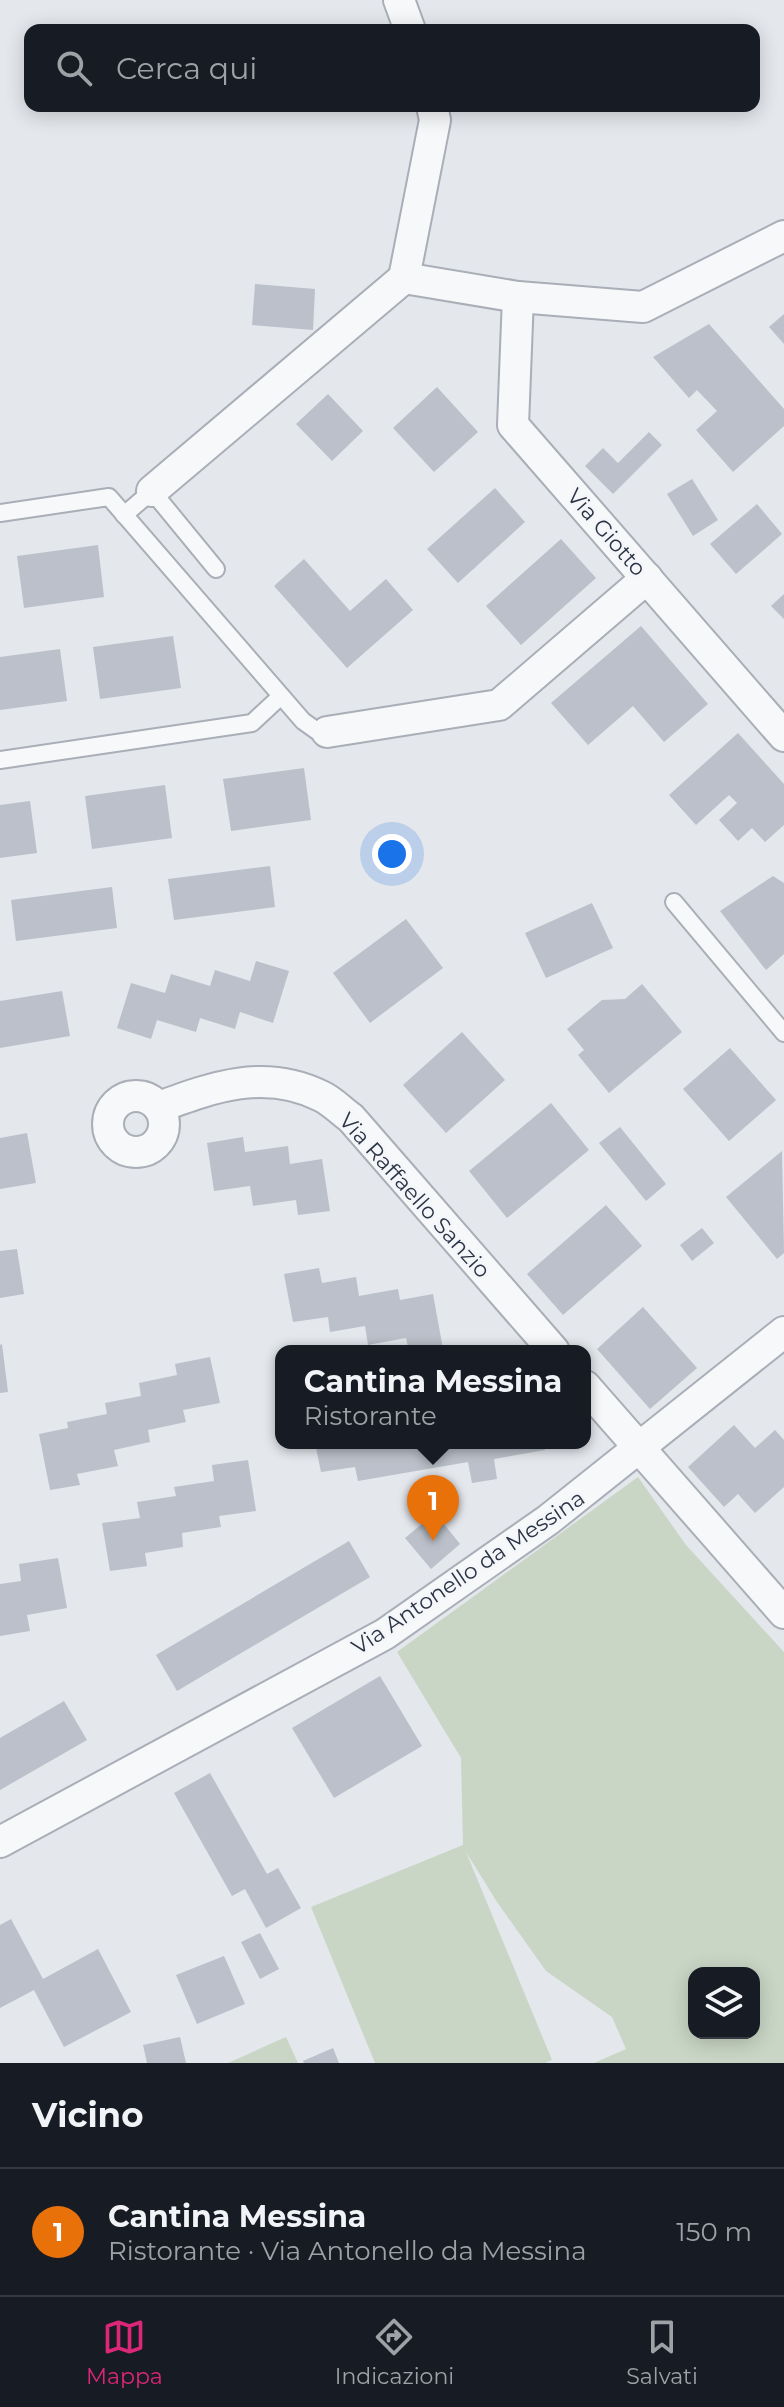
<!DOCTYPE html>
<html lang="it">
<meta charset="utf-8">
<style>
body{margin:0;font-family:Montserrat,sans-serif;background:#242831;color:#f1f3f6}
.controls{position:absolute;right:24px;bottom:24px;display:grid;overflow:hidden;border-radius:16px;box-shadow:0 4px 20px #0003}
.controls button{width:72px;height:72px;display:grid;place-items:center;padding:0;border:0;border-bottom:2px solid #363941;background:#171b24;color:#f1f3f6;font:40px sans-serif}
.you{position:absolute;left:392px;top:854px;width:28px;height:28px;margin:-20px;border:6px solid #fff;border-radius:50%;background:#1a73e8;box-shadow:0 0 0 12px #1a73e833}
.badge{display:grid;place-items:center;width:52px;height:52px;border-radius:50%;background:#db2777;color:#fff;font-size:26px;font-weight:700}
.pin{position:absolute;translate:-50% -66px;filter:drop-shadow(0 2px 4px #0008)}
.pin::after{content:'';position:absolute;top:42px;width:28px;height:24px;background:inherit;clip-path:polygon(0 0,100% 0,50% 100%)}
.popup{position:absolute;left:275px;top:1345px;width:316px;height:104px;box-sizing:border-box;display:grid;place-content:center;border-radius:16px;background:#171b24;filter:drop-shadow(0 2px 6px #0005);font-size:26px;white-space:nowrap;color:#9ea1a6}
.popup b{font-size:30px;color:#f1f3f6}
.popup::after{content:'';position:absolute;left:50%;top:100%;margin-left:-16px;border:16px solid transparent;border-top-color:#171b24}
.list{margin:0;padding:0;list-style:none}
h2{display:flex;justify-content:space-between;align-items:center;height:104px;margin:0;padding:0 32px;font-size:34px}
h2 small{font-size:26px;font-weight:400;color:#9ea1a6}
.list li{display:grid;grid-template-columns:52px 1fr auto;gap:24px;align-items:center;box-sizing:border-box;height:128px;padding:0 32px;border-top:2px solid #363941}
.list b{display:block;font-size:30px;white-space:nowrap}
.list p{margin:0;font-size:26px;white-space:nowrap;color:#9ea1a6}
.list em{font-size:26px;font-style:normal;color:#9ea1a6}
.icon{flex:none;width:44px;height:44px;fill:none;stroke:currentColor;stroke-width:2;stroke-linecap:round;stroke-linejoin:round}
.map{position:relative;flex:none;width:784px;height:2063px;overflow:hidden}
.search{position:absolute;background:#171b24;box-shadow:0 4px 20px #0003;left:24px;right:24px;top:24px;height:88px;display:flex;align-items:center;gap:20px;box-sizing:border-box;padding:0 28px;border-radius:16px;color:#9ea1a6;font-size:30px}
.sheet{height:232px;background:#171b24}
nav{display:flex;justify-content:space-around;align-items:center;box-sizing:border-box;height:112px;border-top:2px solid #363941;background:#171b24;font-size:22px;color:#9ea1a6}
nav a{display:grid;justify-items:center;gap:4px}
nav .on{color:#db2777}
.map>svg:first-child{display:block}
.green{fill:#c9d6c5;fill-rule:evenodd}
.building{fill:#bbc0ca}
.lines{fill:none;stroke-linecap:round;stroke-linejoin:round}
.lane-casing{stroke:#a9aeb7;stroke-width:20}
.street-casing{stroke:#a9aeb7;stroke-width:34}
.lane{stroke:#f7f8fa;stroke-width:16}
.street{stroke:#f7f8fa;stroke-width:30}
.labels{text-anchor:middle;stroke-width:6;stroke-linejoin:round;paint-order:stroke}
.street-label{font-size:22px;fill:#2b3445;stroke:#f4f6f9}
</style>
<div class="map">
<svg width="784" height="2063" viewBox="0 0 784 2063">
<rect width="100%" height="100%" fill="#e4e7ec"/>
<!-- green -->
<g class="green">
<path d="M 638,1477 L 686,1545 L 784,1652 L 784,2063 L 594,2063 L 626,2049 L 612,2017 L 546,1971 L 497,1902 L 466,1852 L 552,2060 L 545,2063 L 375,2063 L 311,1907 L 463,1845 L 461,1758 L 397,1652 ZM 754,1973 L 754,2033 L 694,2033 L 694,1973 Z"/>
<polygon points="286,2037 298,2063 228,2063"/>
</g>
<!-- building -->
<g class="building">
<polygon points="255,284 315,289 313,330 252,325"/>
<polygon points="784,314 784,344 769,327"/>
<polygon points="709,324 784,409 784,426 733,472 696,430 717,411 697,390 689,398 653,357"/>
<polygon points="437,387 478,432 434,472 393,428"/>
<polygon points="328,394 363,431 332,461 296,424"/>
<polygon points="649,432 662,445 613,494 585,466 603,448 618,463"/>
<polygon points="692,479 718,520 693,536 667,494"/>
<polygon points="495,488 525,522 458,583 427,549"/>
<polygon points="757,504 782,534 736,574 710,544"/>
<polygon points="561,539 596,578 521,645 486,606"/>
<polygon points="98,545 104,597 24,608 17,556"/>
<polygon points="304,559 350,611 386,579 413,610 347,668 274,586"/>
<polygon points="784,594 784,619 771,606"/>
<polygon points="641,626 708,704 664,742 633,706 588,745 551,703"/>
<polygon points="173,636 181,688 100,699 93,647"/>
<polygon points="60,649 67,701 0,710 0,657"/>
<polygon points="738,733 784,784 784,825 765,842 752,828 738,841 719,820 737,803 729,795 696,825 669,795"/>
<polygon points="304,768 311,820 231,831 223,779"/>
<polygon points="165,785 172,838 92,849 85,796"/>
<polygon points="30,801 37,853 0,858 0,805"/>
<polygon points="270,866 275,907 174,920 168,879"/>
<polygon points="773,876 784,883 784,954 766,970 720,911"/>
<polygon points="112,887 117,928 16,941 11,900"/>
<polygon points="592,903 613,948 546,978 525,933"/>
<polygon points="406,919 443,968 370,1023 333,973"/>
<polygon points="256,961 289,971 273,1023 240,1012 235,1029 200,1018 196,1032 157,1020 151,1039 117,1028 131,983 165,993 171,974 210,986 215,970 250,981"/>
<polygon points="642,984 682,1032 609,1093 578,1055 584,1050 567,1029 602,1000 625,999"/>
<polygon points="62,991 70,1036 0,1048 0,1001"/>
<polygon points="462,1032 505,1080 446,1133 403,1085"/>
<polygon points="730,1048 776,1100 729,1141 683,1089"/>
<polygon points="551,1103 589,1150 507,1218 469,1171"/>
<polygon points="620,1127 666,1184 646,1201 599,1143"/>
<polygon points="27,1133 36,1183 0,1189 0,1138"/>
<polygon points="243,1137 245,1152 288,1146 290,1164 322,1159 330,1211 298,1215 296,1200 253,1206 250,1186 214,1191 207,1143"/>
<polygon points="782,1151 784,1253 777,1259 726,1197"/>
<polygon points="606,1205 642,1246 563,1315 527,1274"/>
<polygon points="702,1228 714,1243 692,1261 680,1245"/>
<polygon points="17,1249 24,1294 0,1298 0,1251"/>
<polygon points="319,1268 322,1283 356,1277 359,1296 398,1289 400,1300 433,1294 443,1349 409,1351 406,1338 368,1345 365,1326 330,1332 328,1317 293,1322 284,1274"/>
<polygon points="643,1307 697,1368 650,1409 597,1349"/>
<polygon points="2,1344 8,1392 0,1393 0,1345"/>
<polygon points="210,1357 220,1403 183,1410 186,1422 148,1430 150,1442 114,1450 118,1466 77,1474 80,1485 50,1490 39,1434 68,1428 67,1422 107,1414 105,1403 141,1396 139,1383 177,1375 175,1364"/>
<polygon points="734,1425 755,1448 775,1430 784,1440 784,1487 755,1513 738,1494 724,1507 688,1467"/>
<polygon points="315,1443 543,1443 545,1450 494,1459 497,1479 472,1483 468,1462 358,1481 355,1467 321,1472"/>
<polygon points="248,1460 256,1511 219,1516 221,1527 182,1533 183,1547 145,1553 147,1566 110,1571 102,1523 140,1518 137,1502 176,1496 174,1487 214,1481 212,1465"/>
<polygon points="435,1513 460,1544 431,1569 405,1538"/>
<polygon points="349,1541 370,1577 177,1691 156,1655"/>
<polygon points="58,1558 67,1608 27,1615 30,1631 0,1636 0,1584 21,1581 19,1564"/>
<polygon points="380,1676 422,1746 334,1798 292,1728"/>
<polygon points="64,1701 87,1740 0,1790 0,1738"/>
<polygon points="210,1773 267,1874 278,1868 301,1908 266,1928 245,1889 232,1896 174,1793"/>
<polygon points="11,1919 43,1979 98,1949 131,2012 64,2047 34,1990 0,2008 0,1925"/>
<polygon points="260,1933 279,1969 260,1979 241,1942"/>
<polygon points="224,1956 245,2004 197,2024 176,1975"/>
<polygon points="180,2037 186,2063 147,2063 143,2045"/>
<polygon points="333,2048 339,2063 304,2063 303,2061"/>
</g>
<g class="lines">
<!-- lane casing -->
<g class="lane-casing">
<g id="lane">
<polyline points="0,513 109,497 303,721 317,731 327,732"/>
<polyline points="124,515 152,491 216,569"/>
<polyline points="0,760 252,723 281,696"/>
<polyline points="674,902 784,1033"/>
</g>
</g>
<!-- street casing -->
<g class="street-casing">
<g id="street">
<polyline points="399,0 410,30"/>
<polyline points="432,106 435,120 404,278 518,297 643,307 784,236"/>
<polyline points="518,297 513,425 784,736"/>
<polyline points="152,491 404,278"/>
<polyline points="327,732 499,705 647,578"/>
<circle cx="136" cy="1124" r="28"/>
<path d="M 159,1107 C 213,1087 265,1068 321,1096 C 332,1101 341,1111 351,1118 L 554,1351"/>
<polyline points="585,1386 784,1613"/>
<polyline points="0,1842 385,1634 548,1520 784,1332"/>
</g>
</g>
<!-- lane -->
<use href="#lane" class="lane"/>
<!-- street -->
<use href="#street" class="street"/>
</g>
<g class="labels">
<!-- street labels -->
<g class="street-label">
<text transform="translate(607 532) rotate(49)" y="8">Via Giotto</text>
<text transform="translate(415 1195) rotate(48)" y="8">Via Raffaello Sanzio</text>
<text transform="translate(468 1572) rotate(-34)" y="8">Via Antonello da Messina</text>
</g>
</g>
</svg>
<div class="controls">
<button><svg class="icon" aria-label="layers" viewBox="0 0 24 24"><path d="M12 4l9 5-9 5-9-5zM3 14l9 5 9-5"/></svg></button>
</div>
<div class="you"></div>
<div class="pin badge" style="left:433px;top:1541px;background:#e8710a">1</div>
<div class="popup"><b>Cantina Messina</b>Ristorante</div>
<div class="search"><svg class="icon" aria-label="search" viewBox="0 0 24 24"><circle cx="10" cy="10" r="6"/><path d="M15 15l6 6"/></svg>Cerca qui</div>
</div>
<section class="sheet">
<h2>Vicino<small></small></h2>
<ul class="list">
<li><span class="badge" style="background:#e8710a">1</span><div><b>Cantina Messina</b><p>Ristorante · Via Antonello da Messina</p></div><em>150 m</em></li>
</ul>
</section>
<nav>
<a class="on"><svg class="icon" aria-label="map" viewBox="0 0 24 24"><path d="M3 6l6-2 6 2 6-2v14l-6 2-6-2-6 2zM9 4v14M15 6v14"/></svg>Mappa</a>
<a><svg class="icon" aria-label="directions" viewBox="0 0 24 24"><path d="M12 3l9 9-9 9-9-9zM9 14v-3h6M13 9l2 2-2 2"/></svg>Indicazioni</a>
<a><svg class="icon" aria-label="saved" viewBox="0 0 24 24"><path d="M7 4h10v16l-5-4-5 4z"/></svg>Salvati</a>
</nav>
